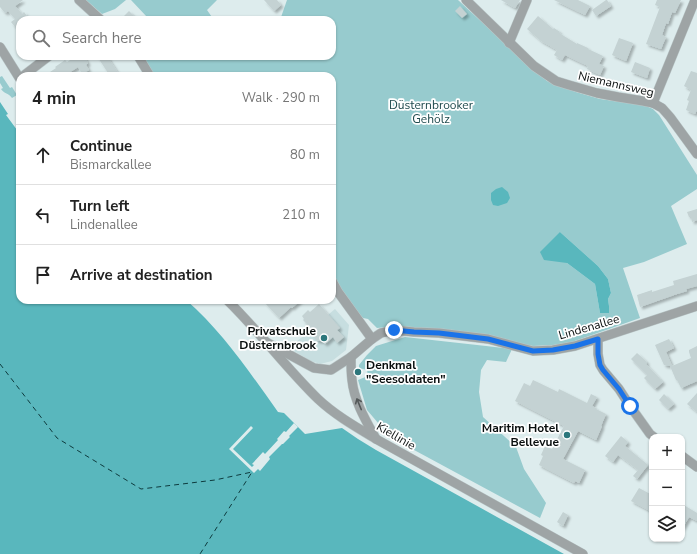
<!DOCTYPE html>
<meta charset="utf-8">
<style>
body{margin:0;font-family:"Nunito Sans",sans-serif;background:#f2f2f2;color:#222}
.controls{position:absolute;right:12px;bottom:12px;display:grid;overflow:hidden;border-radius:8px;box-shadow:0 1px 3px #0004}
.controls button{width:36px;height:36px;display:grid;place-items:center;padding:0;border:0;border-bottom:1px solid #e0e0e0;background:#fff;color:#222;font:20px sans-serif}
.stop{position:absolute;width:12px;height:12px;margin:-9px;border:3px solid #1a73e8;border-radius:50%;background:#fff}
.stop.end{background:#1a73e8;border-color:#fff;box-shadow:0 1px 4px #0008}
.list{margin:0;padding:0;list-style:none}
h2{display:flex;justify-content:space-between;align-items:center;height:52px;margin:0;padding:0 16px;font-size:17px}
h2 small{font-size:13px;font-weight:400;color:#767676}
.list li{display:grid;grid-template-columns:26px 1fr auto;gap:12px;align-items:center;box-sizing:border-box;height:60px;padding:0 16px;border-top:1px solid #e0e0e0}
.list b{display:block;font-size:15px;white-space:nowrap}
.list p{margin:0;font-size:13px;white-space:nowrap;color:#767676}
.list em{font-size:13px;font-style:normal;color:#767676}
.icon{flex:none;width:22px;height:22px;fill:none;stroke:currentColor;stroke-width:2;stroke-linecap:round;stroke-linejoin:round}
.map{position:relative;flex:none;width:697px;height:554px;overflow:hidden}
.search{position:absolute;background:#fff;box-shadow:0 1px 3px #0004;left:16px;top:16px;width:320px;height:44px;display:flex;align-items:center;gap:10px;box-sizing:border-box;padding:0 14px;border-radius:12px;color:#767676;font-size:15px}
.panel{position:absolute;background:#fff;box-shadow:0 1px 3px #0004;left:16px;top:72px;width:320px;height:232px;border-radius:12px}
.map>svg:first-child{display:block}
.built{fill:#c7dee0}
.green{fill:#97cbce;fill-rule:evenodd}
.water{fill:#59b7bd}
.pier{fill:#ddeced}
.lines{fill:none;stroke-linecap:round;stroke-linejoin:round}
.ferry{stroke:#0e3b3e;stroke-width:1;stroke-dasharray:5 4;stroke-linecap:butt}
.building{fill:#c4d2d3;filter:url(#shadow)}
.minor-casing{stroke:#bbc8c9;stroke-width:10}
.minor{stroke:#9ea4a5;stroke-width:9}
.oneway{stroke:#54595a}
.route{stroke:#1a73e8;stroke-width:5}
.poi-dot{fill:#2c767b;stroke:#fff;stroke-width:1.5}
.labels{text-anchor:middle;stroke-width:3.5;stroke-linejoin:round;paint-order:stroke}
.street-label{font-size:12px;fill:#090e0e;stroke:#fff}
.park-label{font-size:12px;fill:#204b4e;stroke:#fff}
.poi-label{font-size:12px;font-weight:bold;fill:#090e0e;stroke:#fff;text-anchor:end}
</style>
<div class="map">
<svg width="697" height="554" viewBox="0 0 697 554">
<defs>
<filter id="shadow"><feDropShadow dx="2.5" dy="2.5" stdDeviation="1" flood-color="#0004"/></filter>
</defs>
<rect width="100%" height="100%" fill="#ddeced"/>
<!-- built -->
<polygon class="built" points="335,309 349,325 346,350 332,361 320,364 311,361 289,348"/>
<!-- green -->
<g class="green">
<polygon points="86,0 126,0 115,9 102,14"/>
<polygon points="131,0 217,0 207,10 214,20 148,20 147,17"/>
<path d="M 287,0 L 458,0 L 536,72 L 547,81 L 576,92 L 600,99 L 644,105 L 653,109 L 659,115 L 697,175 L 697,189 L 671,206 L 687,244 L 644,262 L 623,268 L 640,318 L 572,342 L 554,345 L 533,346 L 515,344 L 455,331 L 388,327 L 377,328 L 368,319 L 363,318 C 351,305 340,292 332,276 L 332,76 L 154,76 L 143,56 L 332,56 L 332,20 L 280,20 ZM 560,232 L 598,266 L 608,279 L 611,293 L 608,299 L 609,306 L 600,313 L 595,284 L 567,263 Z"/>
<path d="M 2,76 L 10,88 L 12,87 L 17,95 L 12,98 C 9,93 4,94 1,89 L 3,88 L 0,83 L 0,77 Z"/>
<polygon points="405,337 486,346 512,349 506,362 487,360 481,370 479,392 483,417 516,447 524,469 546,503 540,518 390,437 367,410 358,380 368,376 367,370 359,368 359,365 367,355 376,346"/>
</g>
<!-- water -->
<g class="water">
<path d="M 0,102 L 8,114 L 6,115 L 20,134 L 20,300 L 186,300 C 223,332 250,373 278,412 L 284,413 L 305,434 L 342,428 L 358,439 L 376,450 L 564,554 L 0,554 Z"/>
<polygon points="502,187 508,192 510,198 507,203 498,206 493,205 491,200 491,193 496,189"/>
<polygon points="560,232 598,266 608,279 611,293 608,299 609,306 609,313 600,313 595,284 567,263 544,260 540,252"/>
</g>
<!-- pier -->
<polygon class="pier" points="294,423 298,427 289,436 290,437 283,444 282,444 269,457 270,459 260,471 258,469 254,473 229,449 251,426 253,428 233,449 252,467 254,465 252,464 263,452 265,454 278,440 277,439 284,431 286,432"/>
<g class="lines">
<!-- ferry -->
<polyline class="ferry" points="0,364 57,438 141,489 215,480 252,472 200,554"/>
</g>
<!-- building -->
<g class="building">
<polygon points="0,0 23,0 15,6 22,14 24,12 30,20 20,20 20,33 11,22 15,19 8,11 5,13 0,7"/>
<polygon points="264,0 277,0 281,5 274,11"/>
<polygon points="501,0 520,0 515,8"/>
<polygon points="554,0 578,0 590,6 585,15"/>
<polygon points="606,0 607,0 611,6 596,16 592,10"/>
<polygon points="657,0 681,0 675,13 672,12 668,24 666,23 662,35 666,37 661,49 646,44 660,7 655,5"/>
<polygon points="460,6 467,14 462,18 455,11"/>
<polygon points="129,11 138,20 120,20"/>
<polygon points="538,16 553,29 554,28 560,32 559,33 577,44 577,43 588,48 588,49 603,56 599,64 604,66 600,75 587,69 588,66 565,55 562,60 554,55 557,50 541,41 527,29"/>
<polygon points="619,38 633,43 626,61 612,55"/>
<polygon points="76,56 84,56 88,63 86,65 89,70 82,74 78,67 64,76 44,76 56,68 55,67 65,60 67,62"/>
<polygon points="97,56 107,56 120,76 110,76"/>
<polygon points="635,62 650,68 647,78 631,72"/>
<polygon points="691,71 697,73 697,110 695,114 686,110 689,101 687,100 691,90 684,86"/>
<polygon points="697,209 697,220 692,222 691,217 689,217 687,212"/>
<polygon points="697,274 697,286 686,289 687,291 677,294 640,307 637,295 652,290 652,292 674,285 673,281"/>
<polygon points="268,300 301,300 292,308 291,307 279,318 265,303"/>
<polygon points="319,304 340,328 337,330 344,337 337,343 333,337 325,344 322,341 317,341 312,334 312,329 303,320 304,319 302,316 308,310 310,312"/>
<polygon points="669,339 674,348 666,352 672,366 691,358 689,352 689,350 697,346 697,381 681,388 677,380 676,380 670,366 664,365 655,345"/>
<polygon points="637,353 647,362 646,364 663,382 655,389 644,378 647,375 631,359"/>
<polygon points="533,380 558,392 559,389 587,403 591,394 597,397 592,406 596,408 596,409 606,414 601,426 602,426 596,440 578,431 563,459 585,470 579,483 575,481 574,483 539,465 543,456 541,455 545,446 552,449 564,426 515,401 524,383 530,386"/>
<polygon points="697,393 697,412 687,404"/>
<polygon points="664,394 674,404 668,409 659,400"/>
<polygon points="621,436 628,442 625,446 648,465 637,479 633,476 638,470 618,455 613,462 605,456"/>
<polygon points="639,488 652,495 652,512 631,501"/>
<polygon points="682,504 697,513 697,521 689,517 682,529"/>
<polygon points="563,512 568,515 563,526 557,522"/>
</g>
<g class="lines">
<!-- minor casing -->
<g class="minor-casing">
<g id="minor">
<polyline points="79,0 101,20"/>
<polyline points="466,0 534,66 556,81 569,85 597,93 618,97 643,101 653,103 662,108 670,117 697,154"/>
<polyline points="509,43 527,0"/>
<polyline points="0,47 20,79"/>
<polyline points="138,56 150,76"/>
<polyline points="23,76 49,56"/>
<polyline points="653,103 695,0"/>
<polyline points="332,281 338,292 372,339"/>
<path d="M 227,300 C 259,331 286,368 318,399 C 335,415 356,427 376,439 L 583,554"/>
<polyline points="598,339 598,354 600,365 603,370 619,389 630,406 650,434 654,437"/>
<polyline points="266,342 314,368 331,370 351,357 372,339 381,333 394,330 414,332 439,333 488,339 533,351 553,350 575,346 697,306"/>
<path d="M 351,357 C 351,365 351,373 352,380 C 354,401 366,421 376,439"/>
<polyline points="682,456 697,467"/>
</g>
</g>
<!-- minor -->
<use href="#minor" class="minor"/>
</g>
<!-- one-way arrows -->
<defs><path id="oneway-shaft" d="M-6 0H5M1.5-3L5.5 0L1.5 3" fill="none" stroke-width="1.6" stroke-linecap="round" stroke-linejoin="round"/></defs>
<use class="oneway" href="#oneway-shaft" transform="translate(359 404) rotate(-112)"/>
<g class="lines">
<!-- route -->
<polyline class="route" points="394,330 414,332 439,333 488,339 533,351 553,350 575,346 598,339 598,354 600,365 603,370 619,389 630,406"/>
</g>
<!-- markers -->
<g class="poi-dot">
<circle cx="324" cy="338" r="4"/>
<circle cx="358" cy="372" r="4"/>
<circle cx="567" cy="435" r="4"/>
</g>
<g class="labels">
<!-- street labels -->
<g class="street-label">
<text transform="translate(616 84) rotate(13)" y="4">Niemannsweg</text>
<text transform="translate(589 327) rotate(-16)" y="4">Lindenallee</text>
<text transform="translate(396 436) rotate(30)" y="4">Kiellinie</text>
</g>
<!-- park labels -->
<g class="park-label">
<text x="431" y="109">Düsternbrooker<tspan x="431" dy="14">Gehölz</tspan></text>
</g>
<!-- poi labels -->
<g class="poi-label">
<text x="316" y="335">Privatschule<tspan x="316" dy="14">Düsternbrook</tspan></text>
<text x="366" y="369" text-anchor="start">Denkmal<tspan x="366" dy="14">"Seesoldaten"</tspan></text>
<text x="559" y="432">Maritim Hotel<tspan x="559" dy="14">Bellevue</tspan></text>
</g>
</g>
</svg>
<div class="controls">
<button>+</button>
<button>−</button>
<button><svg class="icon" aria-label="layers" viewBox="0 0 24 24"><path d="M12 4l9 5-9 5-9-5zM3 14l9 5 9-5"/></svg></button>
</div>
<div class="stop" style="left:630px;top:406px"></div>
<div class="stop end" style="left:394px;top:330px"></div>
<div class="search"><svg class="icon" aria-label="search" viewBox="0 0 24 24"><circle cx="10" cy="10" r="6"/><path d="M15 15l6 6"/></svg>Search here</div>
<section class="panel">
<h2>4 min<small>Walk · 290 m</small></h2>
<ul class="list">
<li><svg class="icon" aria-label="ahead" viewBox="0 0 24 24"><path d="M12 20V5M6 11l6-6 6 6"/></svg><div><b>Continue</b><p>Bismarckallee</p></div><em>80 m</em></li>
<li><svg class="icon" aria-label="left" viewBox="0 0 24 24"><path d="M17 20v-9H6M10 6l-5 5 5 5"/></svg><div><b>Turn left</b><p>Lindenallee</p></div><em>210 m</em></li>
<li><svg class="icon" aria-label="arrive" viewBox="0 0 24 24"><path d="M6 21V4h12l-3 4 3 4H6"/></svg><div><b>Arrive at destination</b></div></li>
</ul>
</section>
</div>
